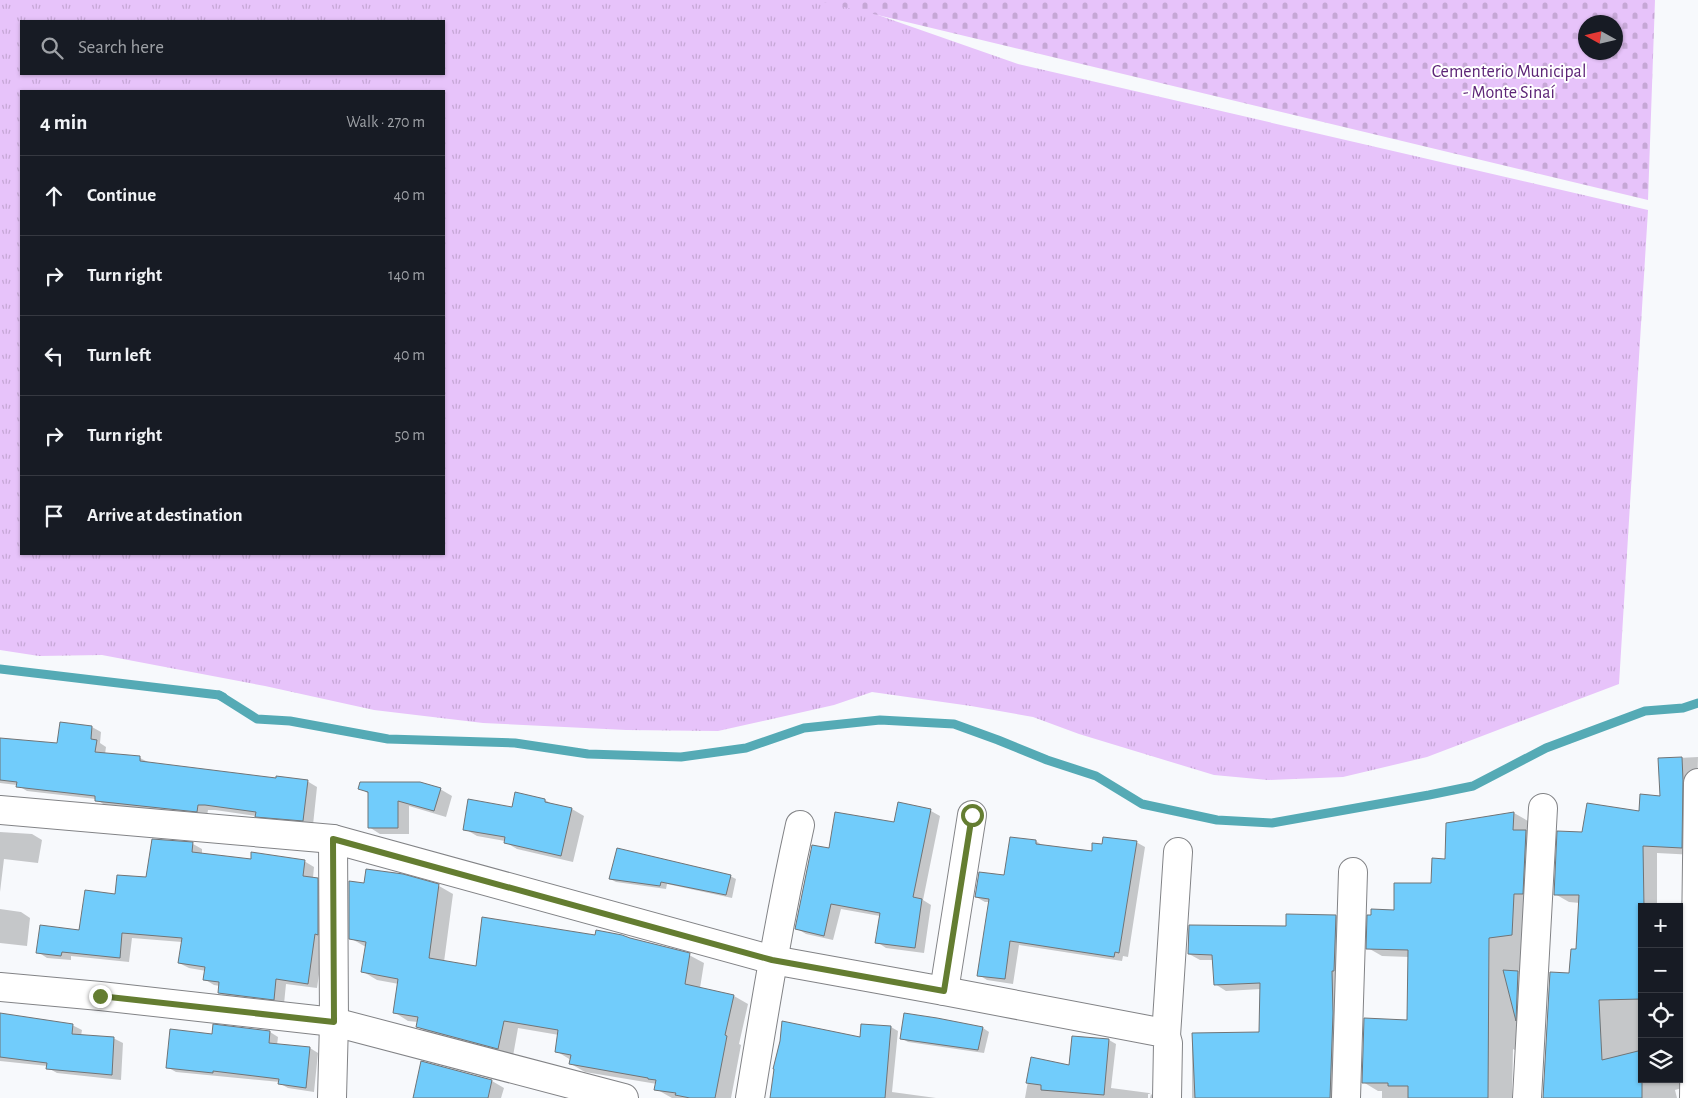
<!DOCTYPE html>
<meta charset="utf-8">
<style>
body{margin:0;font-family:"Alegreya Sans",sans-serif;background:#242831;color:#f1f3f6}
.controls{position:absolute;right:15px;bottom:15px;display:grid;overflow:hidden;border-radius:0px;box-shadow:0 1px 4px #0004}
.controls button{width:45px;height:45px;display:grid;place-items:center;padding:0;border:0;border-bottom:1px solid #363941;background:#171b24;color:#f1f3f6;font:25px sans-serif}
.compass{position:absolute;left:1578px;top:15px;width:45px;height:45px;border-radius:50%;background:#171b24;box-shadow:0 1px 4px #0004;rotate:278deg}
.stop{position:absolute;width:15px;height:15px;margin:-11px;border:4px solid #647d31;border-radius:50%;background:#fff}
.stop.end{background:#647d31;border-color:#fff;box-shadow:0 1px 5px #0008}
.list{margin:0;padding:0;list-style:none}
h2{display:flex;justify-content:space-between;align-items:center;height:65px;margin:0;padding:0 20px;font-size:21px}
h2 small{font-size:16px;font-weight:400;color:#9ea1a6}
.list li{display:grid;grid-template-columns:32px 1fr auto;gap:15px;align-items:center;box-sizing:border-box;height:80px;padding:0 20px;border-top:1px solid #363941}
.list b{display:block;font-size:19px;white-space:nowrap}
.list em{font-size:16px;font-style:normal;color:#9ea1a6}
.icon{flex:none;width:28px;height:28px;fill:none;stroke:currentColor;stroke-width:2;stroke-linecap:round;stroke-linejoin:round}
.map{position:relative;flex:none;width:1698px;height:1098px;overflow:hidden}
.search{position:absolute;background:#171b24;box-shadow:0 1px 4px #0004;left:20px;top:20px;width:425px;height:55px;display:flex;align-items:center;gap:12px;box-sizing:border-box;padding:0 18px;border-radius:0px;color:#9ea1a6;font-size:19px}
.panel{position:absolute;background:#171b24;box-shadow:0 1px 4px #0004;left:20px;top:90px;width:425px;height:465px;border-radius:0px}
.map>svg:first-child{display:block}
.grass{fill:url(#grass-tufts);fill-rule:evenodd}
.cemetery{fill:url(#cemetery-stones);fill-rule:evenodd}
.shadow{fill:#0003}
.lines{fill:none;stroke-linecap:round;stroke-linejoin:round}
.stream{stroke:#55aab5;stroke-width:9}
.building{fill:#71ccfb;stroke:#717476}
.minor-casing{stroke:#828386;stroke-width:30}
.minor{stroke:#fff;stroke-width:28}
.route{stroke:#647d31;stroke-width:6}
.labels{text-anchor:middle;stroke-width:4;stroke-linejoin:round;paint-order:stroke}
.park-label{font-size:18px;fill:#5c2476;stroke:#fff}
</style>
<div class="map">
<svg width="1698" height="1098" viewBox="0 0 1698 1098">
<defs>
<pattern id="grass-tufts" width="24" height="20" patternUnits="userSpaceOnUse" patternTransform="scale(1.25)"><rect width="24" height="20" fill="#e7c3fa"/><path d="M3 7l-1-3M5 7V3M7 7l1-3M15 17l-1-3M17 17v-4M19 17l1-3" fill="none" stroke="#c6a7d6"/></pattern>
<pattern id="cemetery-stones" width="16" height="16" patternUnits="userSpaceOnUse" patternTransform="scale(1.25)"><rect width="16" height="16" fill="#e7c3fa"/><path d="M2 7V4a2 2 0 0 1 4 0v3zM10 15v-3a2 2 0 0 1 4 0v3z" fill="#c6a7d6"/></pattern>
</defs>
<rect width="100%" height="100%" fill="#f7f9fc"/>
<!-- grass -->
<path class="grass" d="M 0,0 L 835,0 L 1018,64 L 1648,210 L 1619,684 L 1427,757 L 1343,777 L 1268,780 L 1214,775 L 1079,734 L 1033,717 L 971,706 L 872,692 L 834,705 L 718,731 L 626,730 L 483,723 L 374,710 L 265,686 L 102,655 L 39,656 L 0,650 ZM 21,21 L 444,21 L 444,74 L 21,74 ZM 21,91 L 444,91 L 444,554 L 21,554 Z"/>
<!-- cemetery -->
<path class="cemetery" d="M 815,0 L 1655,0 L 1648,200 ZM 1586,22 L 1616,22 L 1616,52 L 1586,52 Z"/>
<!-- shadow -->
<g class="shadow">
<polygon points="61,723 92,727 101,732 100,743 106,747 105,754 140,758 150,763 277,780 307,781 317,787 313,825 266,821 256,816 215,810 208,810 207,816 106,806 96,799 27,791 17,785 0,783 0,739 58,745"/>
<polygon points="1698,757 1695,855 1657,853 1657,907 1642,907 1642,1079 1679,1079 1679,1076 1682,1088 1675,1090 1677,1098 1544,1098 1577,950 1580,903 1569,902 1555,894 1583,833 1640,812 1661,797 1659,759"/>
<polygon points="360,788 440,789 452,796 446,817 409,806 409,834 380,834 369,827 369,794"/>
<polygon points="545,800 554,805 572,809 584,816 573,862 517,849 505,842 505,841 477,836 465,829"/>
<polygon points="899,803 931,811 940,816 923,900 931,905 924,953 886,948 877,942 880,916 841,909 833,940 806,934 796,928 830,850 895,824"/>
<polygon points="1514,813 1528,821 1527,833 1540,840 1528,1057 1513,1049 1512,1098 1382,1098 1382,1091 1378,1091 1363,1082 1409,1021 1409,957 1382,956 1368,948 1396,911 1432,884 1446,860 1447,824"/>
<polygon points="0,832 32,834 42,840 38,863 4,859 0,892"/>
<polygon points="1036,841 1045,847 1093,852 1103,845 1136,842 1145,847 1128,957 1123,956 1122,961 1019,945 1013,984 987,980 979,975 990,902 985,902 976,897 1006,876"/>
<polygon points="193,844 202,849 202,855 252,861 304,861 314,867 313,878 317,879 327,885 324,939 317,988 286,984 284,1004 229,998 219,993 220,986 214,985 204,979 206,971 189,968 179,963 182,942 132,938 129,962 71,956 71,960 47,958 38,952 80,931 116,895 147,879"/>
<polygon points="730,876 736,879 732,898 667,884 666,889 616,882 610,879"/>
<polygon points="439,886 453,894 444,962 477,967 689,955 704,963 700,988 734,996 748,1004 739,1044 741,1045 731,1098 672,1098 656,1089 657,1084 585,1072 571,1064 571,1060 556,1051 559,1035 518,1028 513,1056 432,1035 418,1027 418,1022 408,1021 394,1012 399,984 377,980 362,971 366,947 350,938"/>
<polygon points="0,909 21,912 30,918 27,946 0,943"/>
<polygon points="1336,916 1347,922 1341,1098 1192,1098 1192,1034 1260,1033 1261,989 1226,991 1215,984 1214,960 1200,960 1189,954 1287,927"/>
<polygon points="1679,975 1694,983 1693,1031 1679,1031"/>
<polygon points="0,1015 72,1025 82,1030 81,1036 113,1038 123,1043 121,1080 57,1073 48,1068 48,1066 0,1061"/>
<polygon points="862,1025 891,1027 898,1031 892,1092 936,1098 771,1098 861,1038"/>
<polygon points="983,1028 989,1032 984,1053 908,1042 901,1038"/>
<polygon points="270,1032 278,1037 277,1045 310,1048 318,1053 314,1092 288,1088 279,1083 280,1082 176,1072 167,1067 213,1035"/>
<polygon points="1109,1040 1116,1044 1111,1088 1149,1093 1156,1097 1156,1098 1150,1098 1151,1094 1148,1094 1148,1098 1025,1098 1032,1059 1070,1067"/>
<polygon points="492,1081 504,1088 501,1098 414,1098"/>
</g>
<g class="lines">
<!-- stream -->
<g class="stream">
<polyline points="0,669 219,695 223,697"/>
<polyline points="219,695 257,719 290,721 388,739 515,743 588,754 681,757 746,748 804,728 880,720 954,724 998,740 1047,760 1096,776 1142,804 1217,820 1272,823 1429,795 1473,786 1546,748 1645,711 1683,708 1698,703"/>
</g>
</g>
<!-- building -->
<g class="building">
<polygon points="60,722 92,726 91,739 97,740 95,752 140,756 140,761 276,778 276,776 308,780 303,821 255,817 256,812 205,805 198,805 197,812 95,801 95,796 16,787 17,782 0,780 0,738 57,743"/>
<polygon points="1682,757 1683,780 1682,848 1643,846 1644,907 1642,907 1642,999 1599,1000 1602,1060 1642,1050 1642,1098 1543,1098 1550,972 1569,973 1571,949 1576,949 1579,895 1554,895 1557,831 1582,832 1587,803 1639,811 1640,794 1660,796 1658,758"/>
<polygon points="360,782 420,782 441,788 434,811 398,801 398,828 368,828 368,792 358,789"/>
<polygon points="515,792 545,799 545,802 572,808 561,856 504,843 505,837 463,830 468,799 512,807"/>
<polygon points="898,802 931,809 913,897 922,899 915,948 875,943 880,913 831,904 824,936 795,929 812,845 829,848 835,812 894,822"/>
<polygon points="1514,812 1513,830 1526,830 1523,894 1514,894 1512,935 1489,938 1488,1098 1408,1098 1408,1086 1388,1086 1388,1083 1362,1083 1364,1018 1407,1020 1408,950 1366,949 1367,915 1371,915 1371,909 1394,910 1394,883 1431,883 1432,858 1445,859 1446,823"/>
<polygon points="1010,837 1036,840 1036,844 1092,851 1092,843 1102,844 1103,837 1137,841 1119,953 1115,952 1114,957 1010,941 1005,979 977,976 989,899 975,897 979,872 1004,875"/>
<polygon points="152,839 193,842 192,852 251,859 251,852 305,860 303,876 318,878 318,935 315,934 308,984 276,979 274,1000 218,993 219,982 203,980 205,967 178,963 182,938 122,933 120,958 62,952 61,956 36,953 40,925 79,930 85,890 115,894 117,875 146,877"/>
<polygon points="617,848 731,875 726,895 661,882 660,886 609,879"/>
<polygon points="366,869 403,874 439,884 429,958 476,966 482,917 595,935 596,930 622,935 630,938 690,953 685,984 734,995 725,1035 727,1036 715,1098 690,1098 675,1095 676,1093 654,1090 656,1080 648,1079 648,1078 569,1064 571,1055 555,1052 558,1030 504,1021 498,1049 416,1027 418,1017 393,1013 398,979 361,972 366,942 349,939 349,881 364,883"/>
<polygon points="1286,914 1336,915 1334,971 1332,971 1333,1013 1330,1098 1195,1098 1192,1033 1259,1032 1260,983 1214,985 1212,955 1188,954 1189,925 1286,926"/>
<polygon points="1503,970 1518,971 1516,1021"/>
<polygon points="0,1013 73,1024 72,1034 114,1037 112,1075 46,1069 47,1063 0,1057"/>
<polygon points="904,1013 937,1018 983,1027 978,1050 900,1039"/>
<polygon points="782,1021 860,1037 861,1024 891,1026 885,1098 770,1098 774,1069 773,1069 780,1041"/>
<polygon points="213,1024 270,1031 269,1043 310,1047 306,1088 278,1084 279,1079 213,1071 213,1073 166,1068 170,1029 212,1034"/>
<polygon points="1072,1036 1109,1039 1104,1095 1041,1090 1041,1085 1026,1083 1031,1057 1069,1065"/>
<polygon points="421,1061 492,1080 488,1098 413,1098"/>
</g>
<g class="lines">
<!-- minor casing -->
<g class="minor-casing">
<g id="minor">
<polyline points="0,810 333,839 773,960 944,991 1159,1032 1166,1036 1168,1043 1167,1098"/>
<polyline points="0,987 100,996 334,1022 624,1098"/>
<polyline points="944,991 972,815"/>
<polyline points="1166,1036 1178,852"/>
<polyline points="332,1098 334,1022 333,839"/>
<path d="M 750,1098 C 765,1006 780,915 800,825"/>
<polyline points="1346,1098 1353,872"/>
<polyline points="1527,1098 1543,808"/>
<polyline points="1694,1098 1698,783"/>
</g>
</g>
<!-- minor -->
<use href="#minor" class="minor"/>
</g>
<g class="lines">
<!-- route -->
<polyline class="route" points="100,996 334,1022 333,839 772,960 944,991 972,815"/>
</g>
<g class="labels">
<!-- park labels -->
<g class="park-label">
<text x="1509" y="77">Cementerio Municipal<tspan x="1509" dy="21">- Monte Sinaí</tspan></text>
</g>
</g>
</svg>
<div class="controls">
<button>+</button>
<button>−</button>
<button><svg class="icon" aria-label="locate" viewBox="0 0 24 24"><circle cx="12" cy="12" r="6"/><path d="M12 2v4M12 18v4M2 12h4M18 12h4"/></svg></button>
<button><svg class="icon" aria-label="layers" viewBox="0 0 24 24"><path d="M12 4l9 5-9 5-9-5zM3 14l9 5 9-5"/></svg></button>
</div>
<svg class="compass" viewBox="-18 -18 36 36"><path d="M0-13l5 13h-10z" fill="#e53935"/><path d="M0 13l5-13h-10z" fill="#9ea1a6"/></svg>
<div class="stop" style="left:972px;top:815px"></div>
<div class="stop end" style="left:100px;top:996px"></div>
<div class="search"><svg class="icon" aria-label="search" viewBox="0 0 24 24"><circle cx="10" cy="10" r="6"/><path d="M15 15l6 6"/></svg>Search here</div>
<section class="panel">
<h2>4 min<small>Walk · 270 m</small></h2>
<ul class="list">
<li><svg class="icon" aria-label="ahead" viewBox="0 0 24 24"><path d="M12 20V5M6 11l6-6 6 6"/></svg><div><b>Continue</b></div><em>40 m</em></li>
<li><svg class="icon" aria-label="right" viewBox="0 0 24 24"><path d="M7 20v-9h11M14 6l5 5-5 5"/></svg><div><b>Turn right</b></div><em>140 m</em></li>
<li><svg class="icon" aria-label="left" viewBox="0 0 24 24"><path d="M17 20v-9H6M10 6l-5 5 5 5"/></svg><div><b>Turn left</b></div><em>40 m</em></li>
<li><svg class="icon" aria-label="right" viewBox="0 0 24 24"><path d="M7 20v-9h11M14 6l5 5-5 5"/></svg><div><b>Turn right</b></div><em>50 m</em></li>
<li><svg class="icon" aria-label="arrive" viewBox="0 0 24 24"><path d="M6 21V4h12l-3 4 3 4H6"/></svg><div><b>Arrive at destination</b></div></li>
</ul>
</section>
</div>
